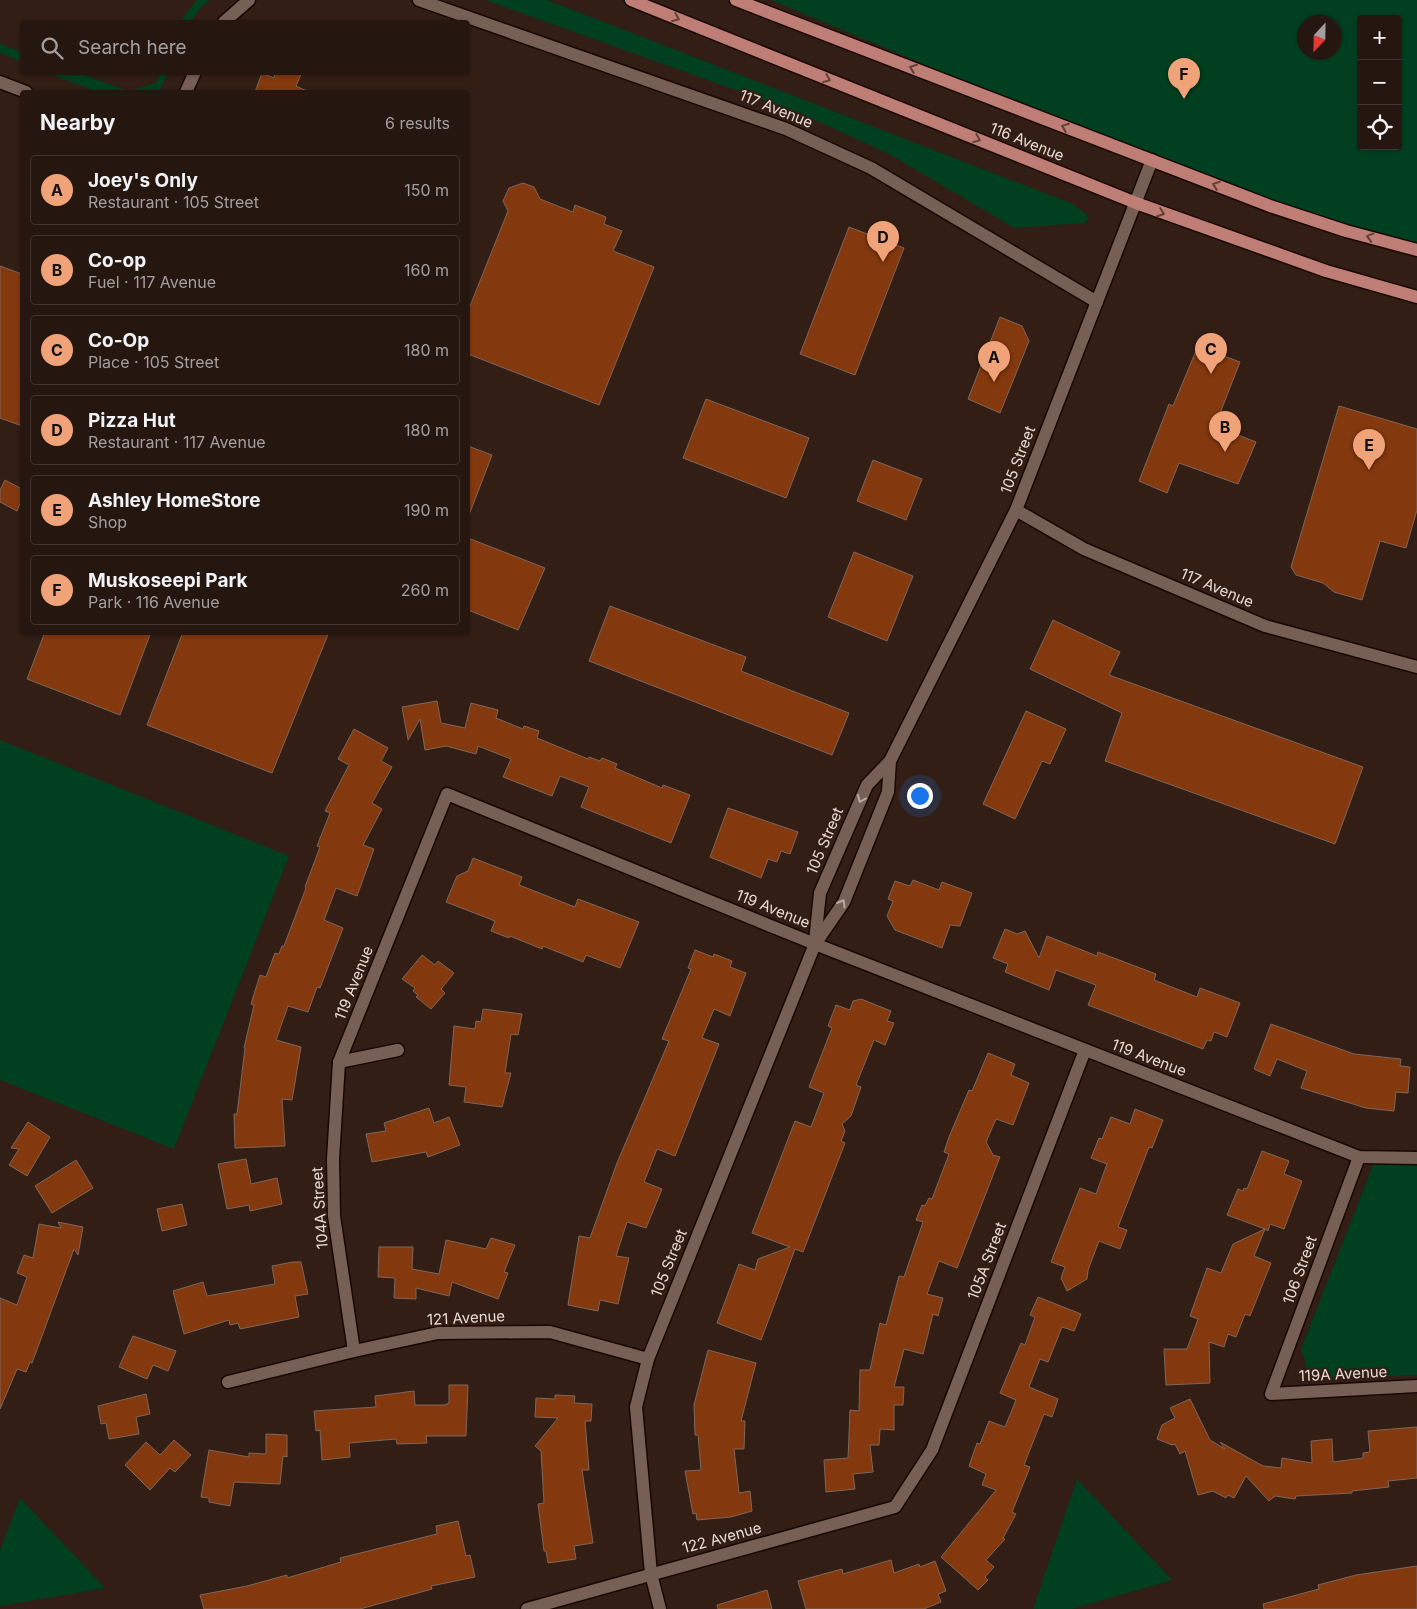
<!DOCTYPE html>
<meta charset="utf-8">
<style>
body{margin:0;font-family:Inter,sans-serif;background:#2e1f19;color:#f1f3f6}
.controls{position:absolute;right:15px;top:15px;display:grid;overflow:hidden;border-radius:5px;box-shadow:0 1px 4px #0004}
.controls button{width:45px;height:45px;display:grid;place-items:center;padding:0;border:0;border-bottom:1px solid #423530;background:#261610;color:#f1f3f6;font:25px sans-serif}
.compass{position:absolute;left:1297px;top:15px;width:45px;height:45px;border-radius:50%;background:#261610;box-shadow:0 1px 4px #0004;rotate:202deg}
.you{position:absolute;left:919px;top:795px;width:18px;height:18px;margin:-12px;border:4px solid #fff;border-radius:50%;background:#1a73e8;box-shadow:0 0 0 8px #1a73e833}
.badge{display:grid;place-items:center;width:32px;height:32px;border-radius:50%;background:#f0a378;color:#111;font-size:16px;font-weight:700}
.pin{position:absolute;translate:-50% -41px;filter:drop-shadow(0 1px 2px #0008)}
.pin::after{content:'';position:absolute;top:26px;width:18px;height:15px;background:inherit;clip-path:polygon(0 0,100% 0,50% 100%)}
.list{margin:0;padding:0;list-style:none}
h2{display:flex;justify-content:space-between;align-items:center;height:65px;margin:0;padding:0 20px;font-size:21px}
h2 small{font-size:16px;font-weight:400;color:#a49f9f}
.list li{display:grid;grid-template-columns:32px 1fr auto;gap:15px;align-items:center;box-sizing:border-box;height:70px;margin:0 10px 10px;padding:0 10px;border:1px solid #423530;border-radius:5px}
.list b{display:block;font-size:19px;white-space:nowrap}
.list p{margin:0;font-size:16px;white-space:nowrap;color:#a49f9f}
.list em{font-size:16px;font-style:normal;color:#a49f9f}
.icon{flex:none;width:28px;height:28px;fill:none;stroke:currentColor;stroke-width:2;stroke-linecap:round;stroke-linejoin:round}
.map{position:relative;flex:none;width:1417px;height:1609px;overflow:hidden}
.search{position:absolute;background:#261610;box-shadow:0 1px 4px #0004;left:20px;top:20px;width:450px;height:55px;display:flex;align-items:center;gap:12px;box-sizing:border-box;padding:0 18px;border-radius:5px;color:#a49f9f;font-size:19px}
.panel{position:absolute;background:#261610;box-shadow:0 1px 4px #0004;left:20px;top:90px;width:450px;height:545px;border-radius:5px}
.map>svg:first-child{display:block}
.green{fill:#003f1f;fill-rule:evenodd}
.building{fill:#84380e;stroke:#7e665b}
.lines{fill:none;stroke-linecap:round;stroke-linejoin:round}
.minor-casing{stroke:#190702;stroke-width:15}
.major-casing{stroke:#190702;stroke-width:15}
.minor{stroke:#765f55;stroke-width:12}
.major{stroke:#bf7e75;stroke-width:12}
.oneway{stroke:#634037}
.oneway2{stroke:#baa9a1}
.labels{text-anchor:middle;stroke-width:4;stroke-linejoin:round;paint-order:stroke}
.street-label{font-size:15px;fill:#e8dad4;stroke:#321e15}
</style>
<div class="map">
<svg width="1417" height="1609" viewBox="0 0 1417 1609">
<rect width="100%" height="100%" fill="#321e15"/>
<!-- green -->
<g class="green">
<polygon points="197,0 210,0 199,9 191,22 179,22"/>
<polygon points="485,0 547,0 1073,204 1089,217 1085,223 1014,228 891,155 802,114"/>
<path d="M 771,0 L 1417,0 L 1417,250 L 1152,160 ZM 1361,19 L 1398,19 L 1398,146 L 1361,146 ZM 1304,22 L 1334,22 L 1334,52 L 1304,52 Z"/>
<polygon points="0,44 22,52 22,62 0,53"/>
<polygon points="48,73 78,73 129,91 156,83 160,73 168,73 159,92 97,92"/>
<polygon points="0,740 289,856 174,1149 0,1080"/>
<polygon points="1374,1163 1417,1164 1417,1375 1310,1379 1301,1349"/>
<polygon points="1077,1479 1172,1580 1072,1609 1033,1609"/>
<polygon points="20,1498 105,1588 0,1606 0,1550"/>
</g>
<!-- building -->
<g class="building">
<polygon points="275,72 302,72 296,86 309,92 255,92 262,73 274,78"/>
<polygon points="523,183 534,187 540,199 573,212 575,205 606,217 604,224 622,231 613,251 654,267 599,405 468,354 468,311 508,211 503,201 509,188"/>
<polygon points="849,227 904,248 855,375 800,354"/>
<polygon points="0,266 22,274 22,426 0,418"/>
<polygon points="1000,317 1022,326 1029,341 1000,413 968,399"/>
<polygon points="1198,346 1240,362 1215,426 1256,442 1238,484 1179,463 1167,493 1139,481 1169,404 1173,406"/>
<polygon points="706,399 809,438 786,498 683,458"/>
<polygon points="1339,406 1417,429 1417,510 1406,548 1380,541 1362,600 1334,592 1323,583 1296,575 1291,567"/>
<polygon points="468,446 492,455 469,515 468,514"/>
<polygon points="873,460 922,479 906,520 857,501"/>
<polygon points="5,480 22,489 22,499 17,511 0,502 0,490"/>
<polygon points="468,538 545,568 518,630 468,610"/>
<polygon points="854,552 913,576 887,641 828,617"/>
<polygon points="610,606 746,657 741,671 849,713 832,755 589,661"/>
<polygon points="1053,620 1120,652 1109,675 1363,767 1335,844 1105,761 1122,713 1030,669"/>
<polygon points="45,632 151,632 120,715 27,679"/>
<polygon points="183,632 329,632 272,773 147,725"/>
<polygon points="437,701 441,723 465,728 471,703 498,710 496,718 523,729 524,726 539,731 537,738 588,759 589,757 600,761 602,758 617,764 615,768 662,788 663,785 690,795 671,843 581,807 589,787 560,776 552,796 503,777 511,759 478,746 476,754 446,746 425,750 420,719 408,740 402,707"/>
<polygon points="1026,711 1066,729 1050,764 1042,761 1015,819 983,804"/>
<polygon points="354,729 388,748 381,761 392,767 372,803 382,809 363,845 374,849 357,896 336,888 324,920 343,928 320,988 317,987 308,1012 288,1006 276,1040 301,1047 292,1100 282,1099 285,1146 235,1148 234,1114 237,1114 245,1048 244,1048 254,1005 251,1004 260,975 266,977 275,953 279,954 282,946 284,946 306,888 305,887 320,847 317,846 330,813 325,811 349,765 338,759"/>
<polygon points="728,808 798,832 790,854 781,851 777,862 768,859 761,878 710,857"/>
<polygon points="473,858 522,877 519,885 575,907 578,899 639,922 620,968 586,955 583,962 543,946 542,949 510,936 509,938 491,931 495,921 446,902 457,876 468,871"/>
<polygon points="913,880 939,890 942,882 972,893 960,926 950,925 942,948 895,930 887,916 893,901 888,899 895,881 910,886"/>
<polygon points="1005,929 1017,934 1025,931 1039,958 1047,936 1097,956 1098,952 1156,974 1154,980 1197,997 1200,988 1240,1003 1227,1037 1214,1032 1211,1041 1207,1040 1203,1049 1088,1005 1096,985 1056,970 1049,990 1005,972 1008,964 993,958"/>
<polygon points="695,950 713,957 714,954 732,961 730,967 746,973 737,997 730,1016 714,1009 702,1038 719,1044 675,1156 657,1149 644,1182 662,1189 646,1228 627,1222 616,1256 629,1258 618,1304 600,1300 598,1311 568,1305 579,1236 590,1238 617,1163 669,1041 662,1039 691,969 688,968"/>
<polygon points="422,955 435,965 438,961 454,973 441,989 445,993 431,1009 416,997 418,995 413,991 415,988 402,979"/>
<polygon points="861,999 891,1011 887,1021 894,1023 885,1045 874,1040 856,1085 861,1087 851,1116 842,1124 845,1131 841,1141 845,1143 803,1252 795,1249 761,1340 717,1323 739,1264 755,1270 758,1259 790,1247 752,1233 795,1121 811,1127 824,1093 809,1087 832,1028 828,1026 836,1005 850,1010 853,1001"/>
<polygon points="483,1009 522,1014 518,1035 511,1034 505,1073 511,1073 502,1107 464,1102 466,1087 449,1085 454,1026 475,1029 476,1021 481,1022"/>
<polygon points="1271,1024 1354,1054 1401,1059 1400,1066 1410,1067 1408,1093 1396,1092 1394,1111 1366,1108 1301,1088 1307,1071 1277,1059 1270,1076 1254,1069"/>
<polygon points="988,1053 1015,1064 1011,1075 1029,1083 1013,1125 996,1119 986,1142 993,1155 1000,1157 957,1268 939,1261 927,1294 943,1298 938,1316 933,1314 923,1354 904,1349 894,1387 904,1387 903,1405 894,1405 894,1430 880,1429 879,1445 870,1445 873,1472 853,1474 855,1489 826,1492 824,1460 848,1458 850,1410 859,1411 860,1370 870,1370 880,1323 886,1325 899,1276 904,1277 923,1222 916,1220 922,1205 925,1206 929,1198 932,1199 949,1154 944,1152 949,1137 969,1090 972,1091"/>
<polygon points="429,1108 434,1123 449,1117 460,1145 428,1157 426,1152 372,1162 366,1134 386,1131 384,1123"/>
<polygon points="1135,1109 1163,1120 1152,1148 1149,1147 1118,1227 1127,1230 1120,1249 1099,1241 1088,1270 1087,1279 1067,1291 1061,1278 1065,1267 1051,1262 1080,1188 1096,1194 1107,1164 1091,1158 1099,1138 1102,1139 1111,1117 1130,1124"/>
<polygon points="28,1122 50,1137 27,1176 9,1165 19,1149 11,1148"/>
<polygon points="1262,1151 1289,1161 1284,1174 1302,1181 1284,1229 1270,1224 1268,1231 1265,1229 1254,1256 1271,1263 1250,1316 1245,1314 1236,1337 1228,1334 1224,1347 1209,1342 1210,1383 1166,1385 1164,1349 1187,1349 1198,1319 1190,1316 1207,1268 1221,1273 1233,1244 1265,1229 1227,1215 1238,1189 1243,1191 1244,1188 1247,1189"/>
<polygon points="246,1159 251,1184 277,1178 282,1204 250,1211 249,1205 227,1209 218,1164"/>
<polygon points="76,1160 93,1188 52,1213 35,1186"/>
<polygon points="182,1204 187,1225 162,1231 157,1209"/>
<polygon points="58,1222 83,1227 78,1255 74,1249 32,1363 30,1362 26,1372 17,1369 0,1409 0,1298 17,1305 27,1277 17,1273 24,1255 33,1258 39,1224 61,1228"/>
<polygon points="491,1238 515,1245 504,1272 508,1273 498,1299 452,1282 449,1296 416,1288 416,1299 394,1298 395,1278 378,1277 379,1247 413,1247 412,1269 439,1274 446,1240 486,1249"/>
<polygon points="293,1262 301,1262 308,1294 295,1296 299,1317 240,1329 238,1323 230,1325 229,1320 184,1334 173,1291 203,1282 207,1296 275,1284 272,1266"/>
<polygon points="1038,1297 1081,1314 1074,1331 1062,1327 1048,1362 1040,1359 1029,1387 1058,1399 1052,1417 1044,1414 1024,1465 1030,1467 1012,1512 1016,1514 1003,1538 1005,1539 986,1560 994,1567 985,1577 988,1580 978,1590 941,1557 996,1490 982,1485 986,1474 969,1466 977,1443 980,1444 989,1421 1005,1427 1016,1400 1000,1393 1021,1343 1025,1345 1035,1317 1030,1315"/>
<polygon points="133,1336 176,1351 168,1371 153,1365 147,1379 119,1367"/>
<polygon points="708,1350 756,1363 741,1421 745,1421 744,1449 734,1449 739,1493 750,1491 752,1511 731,1517 697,1520 696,1513 693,1514 685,1471 701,1470 698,1435 695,1435 694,1405"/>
<polygon points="449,1385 468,1385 466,1436 426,1436 427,1443 397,1444 396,1439 349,1443 350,1457 322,1460 320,1430 316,1431 314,1411 376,1407 375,1396 414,1391 415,1405 445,1405 449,1403"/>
<polygon points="146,1394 150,1414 136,1417 139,1434 109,1439 106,1423 101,1424 98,1406"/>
<polygon points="555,1395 575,1396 574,1403 592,1404 591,1421 585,1421 589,1470 582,1470 593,1543 574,1546 576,1559 548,1563 546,1551 544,1551 538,1504 544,1503 541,1451 535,1446 558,1418 535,1417 536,1398 555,1399"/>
<polygon points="1190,1399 1210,1440 1225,1449 1220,1442 1263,1466 1281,1468 1282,1458 1312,1463 1311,1441 1332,1439 1333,1462 1363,1458 1363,1453 1370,1452 1368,1431 1417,1427 1417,1478 1388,1481 1389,1487 1352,1491 1352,1493 1296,1496 1295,1499 1275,1496 1269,1501 1246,1476 1234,1498 1228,1495 1226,1498 1213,1491 1198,1495 1185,1451 1180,1454 1175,1444 1172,1445 1157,1439 1162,1425 1175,1418 1170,1408"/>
<polygon points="266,1434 287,1435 287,1457 283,1456 280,1484 234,1482 230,1506 209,1502 209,1498 201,1497 209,1450 249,1457 249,1453 266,1454"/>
<polygon points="174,1440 191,1455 175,1472 170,1468 150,1490 125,1465 146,1442 160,1455"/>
<polygon points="458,1521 466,1556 470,1555 475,1577 431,1586 432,1589 360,1609 204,1609 200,1595 247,1586 287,1575 287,1578 341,1562 340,1558 437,1534 436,1526"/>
<polygon points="891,1560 894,1573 919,1564 920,1567 935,1561 946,1591 938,1594 941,1602 924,1609 806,1609 798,1581 842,1569 843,1574"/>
<polygon points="1417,1566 1417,1609 1264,1609 1263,1604 1319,1589 1318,1585 1356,1575"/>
<polygon points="767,1590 772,1609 718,1609 717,1605"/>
</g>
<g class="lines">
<!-- minor casing -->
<g class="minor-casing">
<g id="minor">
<polyline points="419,0 786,129 871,168 1097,302"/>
<polyline points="224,22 249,0"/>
<polyline points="0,82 26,92"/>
<polyline points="186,92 195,72"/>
<polyline points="1016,510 1084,549 1265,626 1417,667"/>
<polyline points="815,941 820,893 867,785 890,761 1016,510 1152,160"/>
<polyline points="339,1062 398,1050"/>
<polyline points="1359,1157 1271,1394 1417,1386"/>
<polyline points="354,1351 334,1216 333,1159 339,1062 447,794 815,944 1359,1157 1417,1158"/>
<polyline points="228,1382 354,1351 438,1333 550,1332 648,1359"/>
<polyline points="527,1609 895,1507 932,1450 1085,1050"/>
<polyline points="660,1609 651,1574 636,1407 648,1359 815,944 844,902 888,792 890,761"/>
</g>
</g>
<!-- major casing -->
<g class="major-casing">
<g id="major">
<polyline points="631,0 1136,203 1326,271 1417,297"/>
<polyline points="736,0 1270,206 1346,231 1417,250"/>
</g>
</g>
<!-- minor -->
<use href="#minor" class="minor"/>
<!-- major -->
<use href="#major" class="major"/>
</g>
<!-- one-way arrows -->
<defs><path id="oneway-chevron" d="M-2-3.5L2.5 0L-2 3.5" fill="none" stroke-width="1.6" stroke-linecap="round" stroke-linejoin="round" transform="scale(1.25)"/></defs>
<g class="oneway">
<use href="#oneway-chevron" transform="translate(676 18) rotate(22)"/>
<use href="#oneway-chevron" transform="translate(913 68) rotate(-159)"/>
<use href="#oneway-chevron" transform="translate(827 79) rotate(22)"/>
<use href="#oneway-chevron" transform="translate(1065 127) rotate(-159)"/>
<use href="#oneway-chevron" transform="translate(977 139) rotate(22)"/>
<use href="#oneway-chevron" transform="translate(1216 185) rotate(-159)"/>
<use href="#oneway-chevron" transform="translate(1161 213) rotate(20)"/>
<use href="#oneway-chevron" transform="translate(1370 237) rotate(-165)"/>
</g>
<g class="oneway2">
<use href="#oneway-chevron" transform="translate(861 799) rotate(113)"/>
<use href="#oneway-chevron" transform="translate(842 903) rotate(-60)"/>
</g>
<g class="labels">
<!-- street labels -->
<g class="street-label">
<text transform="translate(776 109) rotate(22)" y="5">117 Avenue</text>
<text transform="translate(1027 142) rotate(22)" y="5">116 Avenue</text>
<text transform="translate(1018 460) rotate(-69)" y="5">105 Street</text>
<text transform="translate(1217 588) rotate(23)" y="5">117 Avenue</text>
<text transform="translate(825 841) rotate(-67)" y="5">105 Street</text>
<text transform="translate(773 909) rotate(22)" y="5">119 Avenue</text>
<text transform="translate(354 983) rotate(-68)" y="5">119 Avenue</text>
<text transform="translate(1149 1058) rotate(21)" y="5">119 Avenue</text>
<text transform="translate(320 1208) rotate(-94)" y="5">104A Street</text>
<text transform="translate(987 1261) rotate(-69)" y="5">105A Street</text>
<text transform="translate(669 1263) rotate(-68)" y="5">105 Street</text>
<text transform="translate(1300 1270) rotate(-70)" y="5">106 Street</text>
<text transform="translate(466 1318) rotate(-3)" y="5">121 Avenue</text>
<text transform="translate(1343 1374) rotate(-3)" y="5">119A Avenue</text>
<text transform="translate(722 1538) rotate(-15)" y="5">122 Avenue</text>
</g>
</g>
</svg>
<div class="controls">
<button>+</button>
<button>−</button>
<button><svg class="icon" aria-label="locate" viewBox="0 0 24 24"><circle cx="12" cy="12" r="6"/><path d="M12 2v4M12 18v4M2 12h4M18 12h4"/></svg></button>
</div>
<svg class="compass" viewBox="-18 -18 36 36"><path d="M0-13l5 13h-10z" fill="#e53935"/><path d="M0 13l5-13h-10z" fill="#a49f9f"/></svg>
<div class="you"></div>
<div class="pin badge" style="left:994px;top:382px">A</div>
<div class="pin badge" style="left:1225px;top:452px">B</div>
<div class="pin badge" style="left:1211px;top:374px">C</div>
<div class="pin badge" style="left:883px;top:262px">D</div>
<div class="pin badge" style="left:1369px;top:470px">E</div>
<div class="pin badge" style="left:1184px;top:99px">F</div>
<div class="search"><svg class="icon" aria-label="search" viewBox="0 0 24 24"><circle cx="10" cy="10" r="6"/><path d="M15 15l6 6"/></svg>Search here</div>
<section class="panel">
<h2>Nearby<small>6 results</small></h2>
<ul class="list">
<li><span class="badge">A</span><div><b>Joey's Only</b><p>Restaurant · 105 Street</p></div><em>150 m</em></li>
<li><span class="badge">B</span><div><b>Co-op</b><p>Fuel · 117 Avenue</p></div><em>160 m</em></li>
<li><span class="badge">C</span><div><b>Co-Op</b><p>Place · 105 Street</p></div><em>180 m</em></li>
<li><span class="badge">D</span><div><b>Pizza Hut</b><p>Restaurant · 117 Avenue</p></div><em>180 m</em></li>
<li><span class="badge">E</span><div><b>Ashley HomeStore</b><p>Shop</p></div><em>190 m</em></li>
<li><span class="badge">F</span><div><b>Muskoseepi Park</b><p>Park · 116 Avenue</p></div><em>260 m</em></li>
</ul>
</section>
</div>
